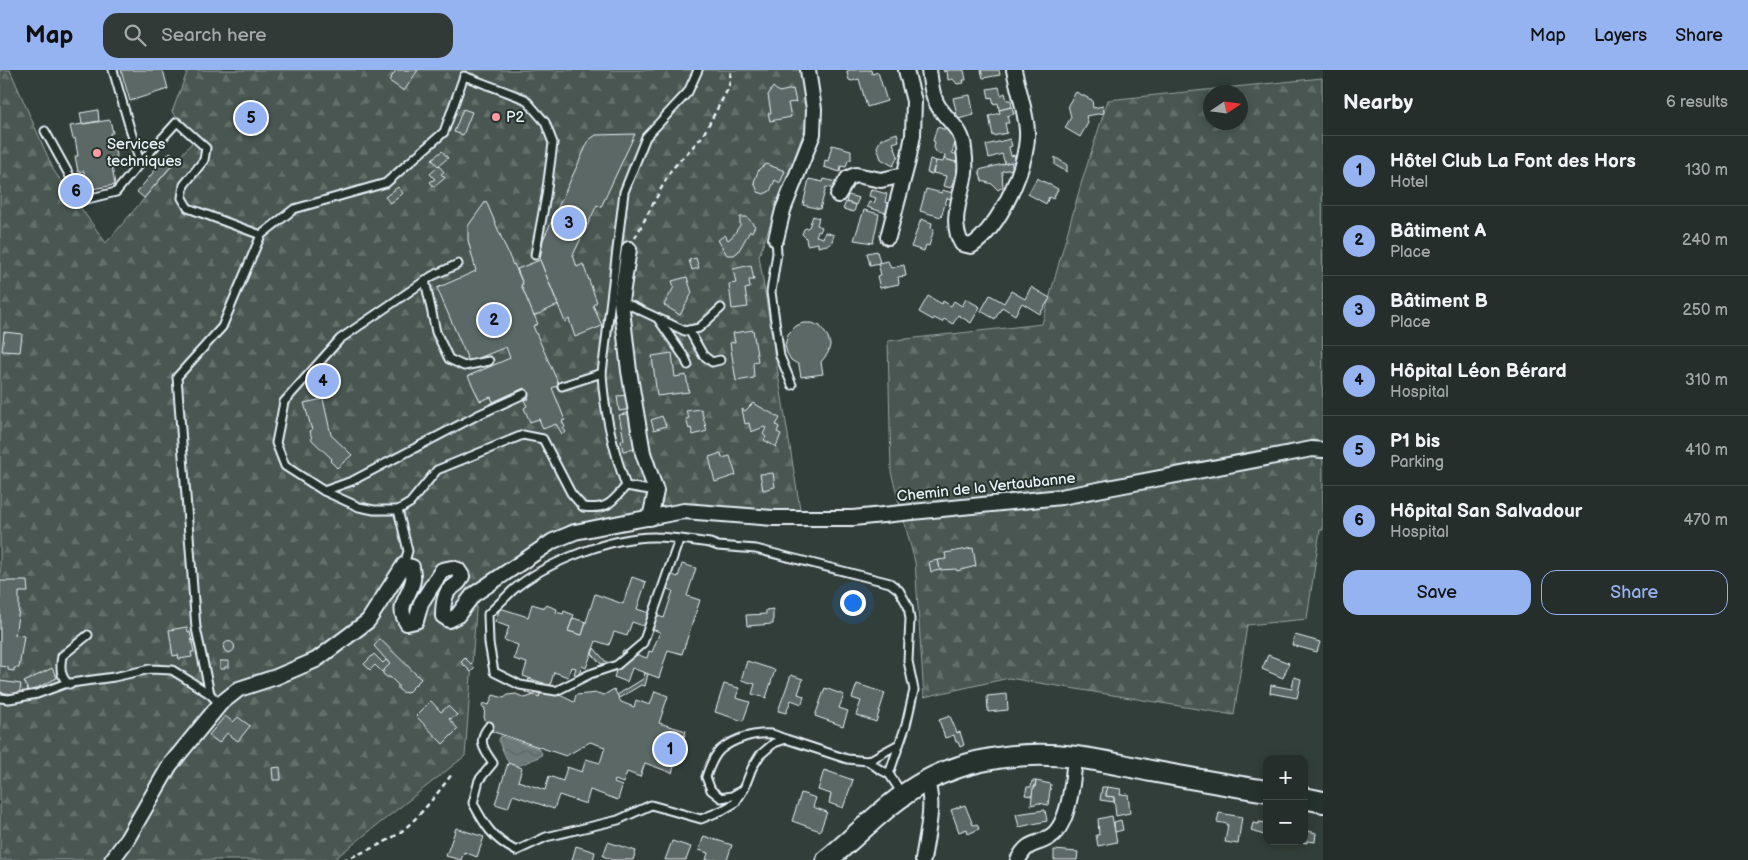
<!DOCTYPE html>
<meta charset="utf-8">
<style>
body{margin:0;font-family:"Balsamiq Sans",sans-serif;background:#323a37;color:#f1f3f6}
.controls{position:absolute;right:15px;bottom:15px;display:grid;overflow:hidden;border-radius:10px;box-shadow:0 2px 8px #0003}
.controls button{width:45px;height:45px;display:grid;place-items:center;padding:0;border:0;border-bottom:1px solid #424a47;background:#262e2b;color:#f1f3f6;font:25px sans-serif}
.compass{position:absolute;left:1203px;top:15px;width:45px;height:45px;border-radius:50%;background:#262e2b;box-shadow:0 2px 8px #0003;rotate:77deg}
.you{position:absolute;left:852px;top:532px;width:18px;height:18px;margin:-12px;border:4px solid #fff;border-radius:50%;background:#1a73e8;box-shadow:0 0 0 8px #1a73e833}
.badge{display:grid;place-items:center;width:32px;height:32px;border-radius:50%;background:#95b2f1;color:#111;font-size:16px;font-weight:700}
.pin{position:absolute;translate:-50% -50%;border:2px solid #fff;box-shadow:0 1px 5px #0006}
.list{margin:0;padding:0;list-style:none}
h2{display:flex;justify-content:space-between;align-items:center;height:65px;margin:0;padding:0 20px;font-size:21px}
h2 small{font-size:16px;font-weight:400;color:#a4a8a9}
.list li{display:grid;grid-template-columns:32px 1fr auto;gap:15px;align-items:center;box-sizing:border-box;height:70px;padding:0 20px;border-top:1px solid #424a47}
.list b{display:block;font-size:19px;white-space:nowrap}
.list p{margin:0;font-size:16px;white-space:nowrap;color:#a4a8a9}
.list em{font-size:16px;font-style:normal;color:#a4a8a9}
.actions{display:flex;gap:10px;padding:15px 20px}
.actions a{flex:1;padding:11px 0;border:1px solid #95b2f1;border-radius:15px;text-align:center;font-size:18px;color:#95b2f1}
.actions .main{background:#95b2f1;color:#111}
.icon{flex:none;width:28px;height:28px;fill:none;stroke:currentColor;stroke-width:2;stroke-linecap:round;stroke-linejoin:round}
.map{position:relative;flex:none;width:1323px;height:790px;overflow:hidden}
header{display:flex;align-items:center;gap:30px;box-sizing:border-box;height:70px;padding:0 25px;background:#95b2f1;color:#111}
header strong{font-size:24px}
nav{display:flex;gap:28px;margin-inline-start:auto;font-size:18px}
.search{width:350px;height:45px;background:#323a37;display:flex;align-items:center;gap:12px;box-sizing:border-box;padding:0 18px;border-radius:15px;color:#a4a8a9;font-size:19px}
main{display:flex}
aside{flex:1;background:#262e2b}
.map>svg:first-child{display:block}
.forest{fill:url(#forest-firs);stroke:#98a4a4;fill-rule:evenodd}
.water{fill:url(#water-waves);stroke:#9ea9ab}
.building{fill:#5c6865;stroke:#e8f1f8}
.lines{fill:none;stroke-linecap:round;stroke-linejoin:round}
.lane-casing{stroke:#e8f1f8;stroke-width:11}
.street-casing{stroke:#e8f1f8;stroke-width:18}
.secondary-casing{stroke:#e8f1f8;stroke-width:24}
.path{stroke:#e8f1f8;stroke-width:2.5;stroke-dasharray:5 4;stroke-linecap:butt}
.lane{stroke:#26332d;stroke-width:7}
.street{stroke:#26332d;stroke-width:14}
.secondary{stroke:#26332d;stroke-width:20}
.poi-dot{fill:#ff9aa2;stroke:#26332d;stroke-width:2}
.labels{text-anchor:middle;stroke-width:4;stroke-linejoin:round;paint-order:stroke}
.poi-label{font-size:15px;fill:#e8f1f8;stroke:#26332d;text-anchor:start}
.street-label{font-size:15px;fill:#e8f1f8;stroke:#26332d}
</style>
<header>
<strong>Map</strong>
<div class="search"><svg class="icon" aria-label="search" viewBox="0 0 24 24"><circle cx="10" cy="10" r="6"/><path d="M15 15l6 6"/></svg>Search here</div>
<nav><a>Map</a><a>Layers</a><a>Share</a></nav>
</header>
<main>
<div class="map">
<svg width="1323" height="790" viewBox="0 0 1323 790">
<defs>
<pattern id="forest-firs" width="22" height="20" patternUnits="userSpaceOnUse" patternTransform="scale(1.25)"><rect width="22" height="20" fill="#495651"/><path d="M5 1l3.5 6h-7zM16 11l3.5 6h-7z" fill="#636f6b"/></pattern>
<pattern id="water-waves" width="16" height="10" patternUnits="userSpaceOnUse" patternTransform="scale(1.25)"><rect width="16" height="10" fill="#6d7978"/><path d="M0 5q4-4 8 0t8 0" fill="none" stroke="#5b6363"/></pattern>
</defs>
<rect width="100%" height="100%" fill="#323e39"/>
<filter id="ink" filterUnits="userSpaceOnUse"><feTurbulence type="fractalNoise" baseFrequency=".02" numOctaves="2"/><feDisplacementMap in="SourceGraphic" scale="10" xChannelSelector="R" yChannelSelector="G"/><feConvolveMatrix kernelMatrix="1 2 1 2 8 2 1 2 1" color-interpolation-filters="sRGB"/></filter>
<g filter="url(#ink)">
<!-- forest -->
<g class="forest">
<polygon points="0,0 10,0 54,101 106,173 196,68 172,42 188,0 800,0 808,50 759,186 801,445 684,437 570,454 478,514 465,686 333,790 0,790"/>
<path d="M 1322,8 L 1323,460 L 1320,460 L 1307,549 L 1247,555 L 1234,645 L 1009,608 L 924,627 L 915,492 L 891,402 L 888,271 L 1042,254 L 1081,114 L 1108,30 ZM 1210,22 L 1240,22 L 1240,52 L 1210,52 Z"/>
</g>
<!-- water -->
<polygon class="water" points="501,666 538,678 542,683 541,686 518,696 509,694 499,672 499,669"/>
<!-- building -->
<g class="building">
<polygon points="121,0 163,0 168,19 130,31"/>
<polygon points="396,0 418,0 404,21 389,11"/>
<polygon points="848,0 871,0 872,4 878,2 887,31 867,37 859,9 852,11 849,10 847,3"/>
<polygon points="943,0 964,0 966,10 963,10 964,13 957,14 953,9 948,10 947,1 944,2"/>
<polygon points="981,0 999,0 1000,5 983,8"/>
<polygon points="773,17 779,22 793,19 796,32 788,33 791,47 770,51 768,43 771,43 768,25"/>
<polygon points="999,17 1001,25 1005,23 1007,30 1011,30 1012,37 999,40 998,33 994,34 992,27 989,28 987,19"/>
<polygon points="1076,22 1092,30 1093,38 1103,36 1104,43 1086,46 1088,53 1080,67 1065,58 1071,47 1068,35"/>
<polygon points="970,25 974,45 958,49 953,28"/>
<polygon points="1012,37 1014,44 1007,46 1009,53 1005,53 1007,63 993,66 989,46 1000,43 999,40"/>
<polygon points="463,39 472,42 463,65 454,62"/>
<polygon points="98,40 99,51 82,54 80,43"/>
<polygon points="110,50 113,63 110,63 112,80 115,80 118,96 112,96 115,115 86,120 84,101 78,102 75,86 78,86 75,68 73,69 70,56"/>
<polygon points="937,57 947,60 951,66 955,73 952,83 958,85 956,92 944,89 945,85 937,83 934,78 935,72 933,71"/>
<polygon points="897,63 899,71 893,73 898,86 893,96 881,89 877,77 881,69"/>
<polygon points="635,64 601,137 597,135 573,185 577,197 583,194 597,232 593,235 602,256 575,267 569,249 565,252 540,190 543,170 589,70 596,65"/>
<polygon points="1010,69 1012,76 1009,77 1011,86 1014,85 1016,91 1005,94 1002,84 989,88 986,75"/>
<polygon points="832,75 851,80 851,90 848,90 846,97 841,96 840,102 824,97 825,90 828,91"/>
<polygon points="442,81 448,88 438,96 432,89"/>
<polygon points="170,82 178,88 144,128 137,122"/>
<polygon points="1055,87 1067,95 1067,102 1055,95"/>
<polygon points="930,89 936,91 932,104 927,103"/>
<polygon points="944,89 959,93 951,118 943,116 946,106 933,103 936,91 943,92"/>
<polygon points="1011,92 1013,99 1002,101 1003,117 998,120 992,114 982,111 979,100"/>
<polygon points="766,94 785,101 780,113 775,110 770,121 764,124 758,122 754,112 759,99"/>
<polygon points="439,96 444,102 441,104 445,108 434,117 430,112 435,109 430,104"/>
<polygon points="1037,108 1058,119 1053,129 1049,127 1046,134 1028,124"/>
<polygon points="809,109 823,112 824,109 836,112 834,119 826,117 820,139 803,135"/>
<polygon points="398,117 403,123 399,127 390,133 385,127"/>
<polygon points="871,119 872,119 871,121 873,120 887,124 885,132 889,133 886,143 867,137 869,132 874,133 876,128 869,126"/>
<polygon points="926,119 942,123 942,120 953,123 951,129 947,128 941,147 920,141"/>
<polygon points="848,125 859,128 856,135 846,132"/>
<polygon points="486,131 513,195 514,194 523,214 521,215 538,254 533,256 559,315 552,318 565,350 562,351 565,357 563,358 566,362 562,364 556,354 543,359 539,349 530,352 524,338 527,336 524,330 529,329 524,318 493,332 491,327 480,331 468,306 510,288 506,277 469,292 437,218 476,201 468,170 468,156"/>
<polygon points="846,132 856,135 854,142 843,139"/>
<polygon points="864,140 879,144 873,173 854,170"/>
<polygon points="813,146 819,148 817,155 822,157 820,162 818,161 816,166 823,168 825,162 834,165 831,174 818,177 818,173 807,175 806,168 802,164 804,159 809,157"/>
<polygon points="740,147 747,147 755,156 752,162 750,161 738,182 734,185 727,185 718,170 725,165 728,170 733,166 740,155"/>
<polygon points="921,149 932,153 931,158 934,159 929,176 926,175 924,181 911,177"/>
<polygon points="877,181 880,193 870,195 867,183"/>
<polygon points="696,188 699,198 692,200 689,190"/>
<polygon points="540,190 558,235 534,246 521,215 523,214 517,199"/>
<polygon points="888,191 891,198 904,195 906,206 898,207 899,214 880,218 877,206 881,205 878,193"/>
<polygon points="751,195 754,210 749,210 750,218 745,219 748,237 732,239 729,214 736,213 733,199"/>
<polygon points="687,207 692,223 680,245 664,235 674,217 672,211"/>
<polygon points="1031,217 1050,228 1040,244 1022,233 1015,245 1002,237 995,249 981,241 990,225 1004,233 1011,221 1025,229"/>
<polygon points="928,226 942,234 943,231 951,236 954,231 962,236 966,229 980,237 971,253 958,245 953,254 944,249 942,252 934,248 933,250 919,242"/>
<polygon points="803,253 812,253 820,256 828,267 830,275 828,283 821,292 823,304 801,307 799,295 791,290 787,283 785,275 788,264 796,256"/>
<polygon points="753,260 758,291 753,292 754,308 736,311 730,273 735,272 733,263"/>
<polygon points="4,262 22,264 20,282 2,281"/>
<polygon points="672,283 675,307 686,305 689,322 657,326 652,286"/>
<polygon points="629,325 631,339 619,341 617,326"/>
<polygon points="323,329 331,365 352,385 337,398 330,391 332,389 312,370 310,361 312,360 304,333"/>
<polygon points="753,333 780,348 776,355 779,357 777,362 781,364 776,377 764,370 766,367 763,364 766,358 764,357 751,362 749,353 745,354 742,339 745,341"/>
<polygon points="701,339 707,361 693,365 691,358 689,359 686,349 689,348 686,341"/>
<polygon points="631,343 637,379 623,381 621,371 624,370 619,345"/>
<polygon points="662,346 666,356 654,360 651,350"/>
<polygon points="721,383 722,388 730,386 736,405 715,412 709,387"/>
<polygon points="773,403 775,417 763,420 760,404"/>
<polygon points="973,478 976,496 957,501 956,499 940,500 938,490 946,489 945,483"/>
<polygon points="938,490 940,500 931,502 929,492"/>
<polygon points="682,494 696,498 687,526 700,530 682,584 668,580 659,608 632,598 627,612 614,607 623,580 647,588 649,581 652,582 660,562 632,552 627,566 614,562 609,575 596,571 586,598 582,596 579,605 574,604 576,598 571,597 568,607 554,602 550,616 523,606 527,593 514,589 518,575 504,570 509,557 495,552 500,538 528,547 532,534 545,538 546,535 557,539 556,542 563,544 564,541 574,545 568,561 582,565 595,524 623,534 632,507 646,512 637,539 664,548 673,521 659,516 664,502 678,507"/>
<polygon points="0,511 27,511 28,522 19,522 19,539 15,565 24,566 19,598 14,598 14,601 8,600 8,597 0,596"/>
<polygon points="773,539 773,554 747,556 746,545 766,544 766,540"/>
<polygon points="573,548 586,552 582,565 568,561"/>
<polygon points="187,557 188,562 190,562 194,582 191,582 192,587 179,589 178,585 173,586 169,560"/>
<polygon points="1295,565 1320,572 1317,582 1292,575"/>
<polygon points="380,569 421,609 407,623 402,622 398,619 398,615 390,607 387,607 383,604 383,600 390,594 374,576"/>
<circle cx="229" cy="577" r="5.5"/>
<polygon points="594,578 607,593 601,594 592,584"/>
<polygon points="374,584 383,593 386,590 390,594 382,602 375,595 370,600 364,594"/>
<polygon points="1268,585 1289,593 1283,608 1262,599"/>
<polygon points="465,588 475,598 471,602 461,592"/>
<polygon points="220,591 229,591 229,597 225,597 225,599 220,599"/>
<polygon points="747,591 775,600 766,628 752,624 755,614 741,610"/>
<polygon points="52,598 57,608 29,622 24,612"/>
<polygon points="645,603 648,604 645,616 641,615 619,628 617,625 643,609"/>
<polygon points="791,605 803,609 798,624 804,626 802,634 791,630 786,643 778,641"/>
<polygon points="1294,607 1301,609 1297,628 1270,623 1271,615 1292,619"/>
<polygon points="529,609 544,613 539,627 525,622"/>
<polygon points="0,611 21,614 19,625 0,622"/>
<polygon points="724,614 739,618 736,628 750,632 743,651 715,642"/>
<polygon points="857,614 885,623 876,652 856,645 861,631 852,628"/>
<polygon points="825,618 844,625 839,638 848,641 843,656 815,646"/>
<polygon points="614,619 621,632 634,637 636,630 650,635 655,621 668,626 659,653 686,661 672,703 645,693 640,707 627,702 623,713 615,710 614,713 622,716 618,730 590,720 586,734 559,725 554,739 513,725 508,738 495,734 508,693 522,698 518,711 545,720 549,706 563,711 567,697 582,702 586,689 600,693 605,677 590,672 566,686 491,661 493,659 486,652 484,647 485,638 482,637 483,633 489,635 493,625 504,628 508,625 516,624 525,628 534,625 539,627 540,624 547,623 562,626 574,632 576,625 597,623 604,625"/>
<polygon points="1007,624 1008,640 988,642 987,626"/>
<polygon points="431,631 441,642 448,636 457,645 451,649 450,648 449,649 458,659 443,674 416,646"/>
<polygon points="225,646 233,652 238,647 250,656 238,671 227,663 219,673 209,665"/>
<polygon points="950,646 957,663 960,662 964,675 960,677 958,672 956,672 954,665 945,668 939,650"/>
<polygon points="280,697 281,710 273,710 272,698"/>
<polygon points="824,700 853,710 843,738 829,733 831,724 818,720"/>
<polygon points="1032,711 1036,711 1032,726 1025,725 1027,717 1031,717"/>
<polygon points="1036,711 1051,714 1048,735 1039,733 1031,735 1033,718 1035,718"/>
<polygon points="1102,717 1107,717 1106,726 1114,727 1114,732 1100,730"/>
<polygon points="1107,717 1121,719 1120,725 1128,724 1130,743 1116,746 1114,727 1106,726"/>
<polygon points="801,723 816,728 813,737 827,742 820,761 792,751"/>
<polygon points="965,735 973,755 977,754 979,759 968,764 967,759 959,762 951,740"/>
<polygon points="1045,740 1047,751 1019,757 1016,744"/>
<polygon points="1219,743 1242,747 1238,774 1225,772 1228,754 1217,752"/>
<polygon points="1112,746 1117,772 1098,776 1096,765 1099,765 1098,749"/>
<polygon points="1121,750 1123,760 1115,762 1114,752"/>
<polygon points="1259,752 1267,753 1267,766 1251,761 1253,753 1259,754"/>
<polygon points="456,758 484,767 477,787 464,782 461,790 446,786"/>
<polygon points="1304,760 1316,763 1315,772 1307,771 1307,773 1296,771 1304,771"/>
<polygon points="704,766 732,775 727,790 706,790 708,783 699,780"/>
<polygon points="672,771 691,777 686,790 665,790"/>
<polygon points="608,772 636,781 633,790 612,790 603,786"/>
<polygon points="576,776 595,782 593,790 572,790"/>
<polygon points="1054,780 1078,782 1077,790 1054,790"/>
</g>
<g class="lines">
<!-- lane casing -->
<g class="lane-casing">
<g id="lane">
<polyline points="45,61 83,130 116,122 140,93 113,0"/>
<polyline points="140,93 177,52 206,78 204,90 184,115 182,128 188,138 261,165"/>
<polyline points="776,169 777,183 771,222 780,286 792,315"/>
<path d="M 458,194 L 432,206 L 340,269 L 284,332 L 276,373 L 285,396 L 324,421 L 359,437 L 374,440 L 398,440 L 410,433 L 437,400 L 523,365 L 543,369 L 571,423 L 583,437 C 608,440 611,433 626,416"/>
<polyline points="425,210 436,262 449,289 464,296 489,291"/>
<polyline points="621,231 685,261 699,258 721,238"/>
<polyline points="658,249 685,288 688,295"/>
<polyline points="689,260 703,285 712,292 720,290"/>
<polyline points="562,316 602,303"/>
<polyline points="324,421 352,411 478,345 524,324"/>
<path d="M 656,421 L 626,416 C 613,379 604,342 602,303 L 624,122 L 646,67 L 688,22 L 698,0"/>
<polyline points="398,440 408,481 404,495"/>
<path d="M 679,470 L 643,573 L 617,595 L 590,604 L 556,621 L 520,615 L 494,602 L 489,573 L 488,544 C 497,536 505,528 513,520 C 546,492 613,466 656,467 C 674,467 692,471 710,473 L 718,476 L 756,479 L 890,513 L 899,520 L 908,536 L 910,549 L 908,591 L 914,620 L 906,655 L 889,704 L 903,725"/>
<path d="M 69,614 C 60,607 60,597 62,586 L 88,565"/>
<polyline points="0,628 9,629 37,624 64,614 114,607 150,599 172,600 210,624"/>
<polyline points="220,634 210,624 196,558 177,307 222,257 261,165 294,139 386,113 444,62 464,6 525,29 545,52 553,73 546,126 535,185"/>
<path d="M 489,656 C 477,670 483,679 493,693 L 479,710 L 473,733 C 485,756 493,769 516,781 L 546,767 L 618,750 L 651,735 L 701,749 L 723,740 L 735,733 L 744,719"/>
<path d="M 786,669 C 782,668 776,665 772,664 C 755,662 733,669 720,680 C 713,687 709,698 706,707 L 711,720 L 721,728 L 732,726 L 744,719 L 752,698 L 760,685 L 774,673 L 786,669 L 847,689 L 868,691 L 899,674"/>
<polyline points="868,691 879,699 889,704"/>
</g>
</g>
<!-- street casing -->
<g class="street-casing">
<g id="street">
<path d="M 929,0 C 931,14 932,29 941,40 C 951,54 963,61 964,79 C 965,87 966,95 965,103 C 961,127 949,152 962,174 L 971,176 C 999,159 1029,94 1027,61 C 1026,42 1018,19 1014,0"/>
<polyline points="838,125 848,108 856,105 881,110 904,105"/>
<polyline points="888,167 908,91 913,65 914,31 906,0"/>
<polyline points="776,169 783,140 813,64 814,39 808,0"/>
<polyline points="629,179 621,231 629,301 643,383 656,421 650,448"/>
<path d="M 112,790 L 126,771 L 170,695 L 220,634 L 239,619 L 276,607 L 316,590 L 368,551 L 404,495 L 412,497 C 412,501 414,506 413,510 C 410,527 395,535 407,553 L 416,551 L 421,533 L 442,500 L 452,498 L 458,500 L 462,506 C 459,516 454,514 448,521 C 444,527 443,538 443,546 L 449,550 L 457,546 L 473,525 L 553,471 L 575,462 L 620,453 L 684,441 L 773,448 L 853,448 L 1061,427 L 1312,379 L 1323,380"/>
<path d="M 923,790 C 926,768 936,731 926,711"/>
<path d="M 1018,790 C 1029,769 1036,777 1051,766 C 1070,753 1073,708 1075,687"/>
</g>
</g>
<!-- secondary casing -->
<g class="secondary-casing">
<g id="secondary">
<polyline points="1304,728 1323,732"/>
<path d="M 827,790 C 859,764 888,732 924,712 C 969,687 1026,681 1076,687 C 1101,690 1126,696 1151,701 C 1189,708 1228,715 1267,721"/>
</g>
</g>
<!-- path -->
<g class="path">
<polyline points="635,168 671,100 702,67 729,17 731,0"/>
<path d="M 343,790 C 358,785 390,771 402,761 C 421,745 437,724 452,704"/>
</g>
<!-- lane -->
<use href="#lane" class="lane"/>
<!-- street -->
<use href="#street" class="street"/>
<!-- secondary -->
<use href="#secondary" class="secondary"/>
</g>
</g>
<!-- markers -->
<g class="poi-dot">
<circle cx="496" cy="47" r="5"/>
<circle cx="97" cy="83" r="5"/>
</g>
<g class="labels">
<!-- poi labels -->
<g class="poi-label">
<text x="506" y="52">P2</text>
<text x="107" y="79">Services<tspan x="107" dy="17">techniques</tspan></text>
</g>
<!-- street labels -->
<g class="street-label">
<text transform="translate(986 417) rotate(-6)" y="5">Chemin de la Vertaubanne</text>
</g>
</g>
</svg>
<div class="controls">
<button>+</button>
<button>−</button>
</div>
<svg class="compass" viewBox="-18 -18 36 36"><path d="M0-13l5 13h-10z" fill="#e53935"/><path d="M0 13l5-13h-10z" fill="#a4a8a9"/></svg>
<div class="you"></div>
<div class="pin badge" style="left:670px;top:679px">1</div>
<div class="pin badge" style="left:494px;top:250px">2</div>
<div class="pin badge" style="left:569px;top:153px">3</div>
<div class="pin badge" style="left:323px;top:311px">4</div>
<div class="pin badge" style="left:251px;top:48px">5</div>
<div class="pin badge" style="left:76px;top:121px">6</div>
</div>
<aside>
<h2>Nearby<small>6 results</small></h2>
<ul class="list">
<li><span class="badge">1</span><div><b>Hôtel Club La Font des Hors</b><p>Hotel</p></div><em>130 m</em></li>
<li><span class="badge">2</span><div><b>Bâtiment A</b><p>Place</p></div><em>240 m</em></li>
<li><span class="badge">3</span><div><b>Bâtiment B</b><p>Place</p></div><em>250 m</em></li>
<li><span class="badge">4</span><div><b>Hôpital Léon Bérard</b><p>Hospital</p></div><em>310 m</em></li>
<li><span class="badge">5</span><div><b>P1 bis</b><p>Parking</p></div><em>410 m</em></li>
<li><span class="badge">6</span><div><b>Hôpital San Salvadour</b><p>Hospital</p></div><em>470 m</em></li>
</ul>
<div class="actions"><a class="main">Save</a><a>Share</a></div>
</aside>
</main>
